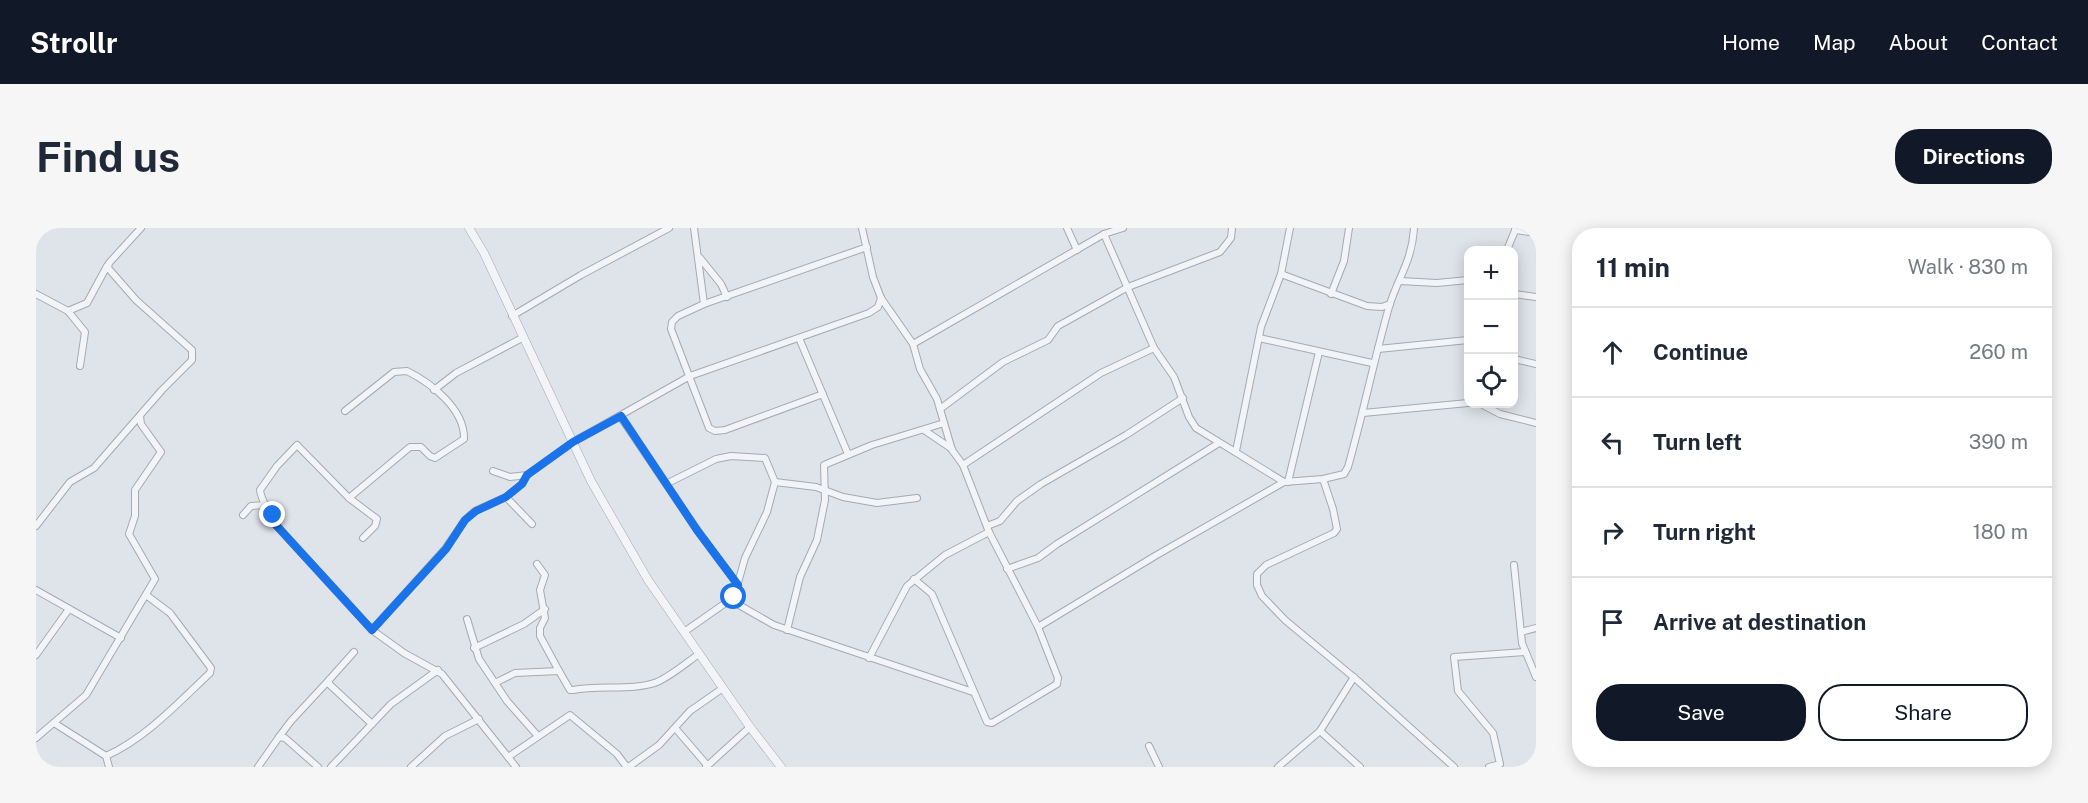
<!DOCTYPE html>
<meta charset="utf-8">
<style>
body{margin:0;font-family:"Public Sans",sans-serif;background:#f6f6f7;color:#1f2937}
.controls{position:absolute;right:18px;top:18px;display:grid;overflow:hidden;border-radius:12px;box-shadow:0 3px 15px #0003}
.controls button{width:54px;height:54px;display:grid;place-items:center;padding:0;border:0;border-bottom:2px solid #e0e1e3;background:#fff;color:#1f2937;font:30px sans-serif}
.stop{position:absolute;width:18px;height:18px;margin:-14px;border:4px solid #1a73e8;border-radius:50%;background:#fff}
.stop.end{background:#1a73e8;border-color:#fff;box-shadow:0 2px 6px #0008}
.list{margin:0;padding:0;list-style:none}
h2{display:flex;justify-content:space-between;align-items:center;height:78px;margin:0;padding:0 24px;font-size:26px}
h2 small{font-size:20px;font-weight:400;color:#747a83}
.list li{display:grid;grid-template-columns:39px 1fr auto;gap:18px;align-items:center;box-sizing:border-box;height:90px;padding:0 24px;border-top:2px solid #e0e1e3}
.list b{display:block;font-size:22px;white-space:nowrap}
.list em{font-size:20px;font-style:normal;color:#747a83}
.actions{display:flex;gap:12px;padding:18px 24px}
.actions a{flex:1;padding:14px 0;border:2px solid #111827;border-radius:24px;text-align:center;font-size:21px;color:#111827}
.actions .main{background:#111827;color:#fff}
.icon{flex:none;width:33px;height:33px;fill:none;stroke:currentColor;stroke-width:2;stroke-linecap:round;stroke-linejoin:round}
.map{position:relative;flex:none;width:1500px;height:539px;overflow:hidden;border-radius:24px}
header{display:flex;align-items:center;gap:36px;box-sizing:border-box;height:84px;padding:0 30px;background:#111827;color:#fff}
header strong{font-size:28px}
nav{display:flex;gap:33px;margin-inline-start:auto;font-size:21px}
.intro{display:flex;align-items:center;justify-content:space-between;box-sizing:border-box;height:144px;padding:0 36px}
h1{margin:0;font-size:42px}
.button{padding:15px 27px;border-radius:24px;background:#111827;color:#fff;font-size:21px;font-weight:700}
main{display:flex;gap:36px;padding:0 36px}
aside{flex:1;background:#fff;border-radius:24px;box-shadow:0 3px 15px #0003}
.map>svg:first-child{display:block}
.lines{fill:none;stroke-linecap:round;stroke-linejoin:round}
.minor-casing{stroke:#a4aab4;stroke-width:8}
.tertiary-casing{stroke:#a4aab4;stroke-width:9}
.minor{stroke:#f2f4f8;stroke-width:6}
.tertiary{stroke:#f2f4f8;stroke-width:8}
.route{stroke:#1a73e8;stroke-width:8}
</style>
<header>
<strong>Strollr</strong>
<nav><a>Home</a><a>Map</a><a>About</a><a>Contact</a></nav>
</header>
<div class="intro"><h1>Find us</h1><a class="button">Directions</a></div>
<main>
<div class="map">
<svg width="1500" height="539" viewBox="0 0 1500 539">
<rect width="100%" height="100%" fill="#dfe3ea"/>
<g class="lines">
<!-- minor casing -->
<g class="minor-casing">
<g id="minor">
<polyline points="658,0 668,76"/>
<polyline points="826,0 837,49 845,70 877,116 884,141 901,171 916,222 927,237 953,304 1002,399 1022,450 1021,456 956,495 951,494 896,366 878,351"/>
<polyline points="1031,0 1041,22"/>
<polyline points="1479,2 1500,5"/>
<polyline points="1068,6 1118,120 1138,149 1153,189 1160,200 1248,254"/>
<polyline points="1471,22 1480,0"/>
<polyline points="664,30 685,56 691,69"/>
<polyline points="1245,46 1331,78 1346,79 1354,76"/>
<polyline points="1364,53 1401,55 1432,52"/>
<polyline points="0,66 32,83 49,104 44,138"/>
<polyline points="1295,66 1308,33 1313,0"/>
<polyline points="1478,66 1500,69"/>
<polyline points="32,83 51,75 71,38"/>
<polyline points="476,88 545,47 633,0"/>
<polyline points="763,110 812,226"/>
<polyline points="1223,110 1336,135"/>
<polyline points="877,116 1068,6 1087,0"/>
<polyline points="1342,121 1432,112"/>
<polyline points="1478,131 1500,136"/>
<polyline points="398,162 420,145 486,110"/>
<polyline points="787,166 689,202 679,203 673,200 635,101 636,94 642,88 668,76 831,19"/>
<polyline points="1445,176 1464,186 1500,195"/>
<polyline points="904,181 967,134 1012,112 1022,98 1092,59 1184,24 1195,10 1196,0"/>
<path d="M 309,183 L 358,144 L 371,143 C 395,155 429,181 428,211 L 399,230 L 394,228 L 385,219 L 374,219 L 313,270 L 261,217 L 241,238 L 224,262 C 225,274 235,284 238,295 L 336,402 L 368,425 L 406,446 L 480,539"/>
<polyline points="1327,185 1432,175"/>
<polyline points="584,188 661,302 702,357"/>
<polyline points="888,202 916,221"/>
<polyline points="1200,223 1225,99 1245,46 1254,0"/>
<polyline points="927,237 1065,145 1118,120"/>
<polyline points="457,243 474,249 491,247"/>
<polyline points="1287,251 1297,281 1301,301 1298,305 1230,337 1221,346 1221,357 1226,368 1249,392 1321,452 1418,539"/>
<polyline points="1252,254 1283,124"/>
<polyline points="630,256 680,231 695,228 729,230 739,254"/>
<polyline points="470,269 496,296"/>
<polyline points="313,270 341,291 339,298 327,310"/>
<polyline points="207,287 215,278 231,277"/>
<polyline points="0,298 34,254 58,240 126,162 156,132 156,122 100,72 72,40 73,35 105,0"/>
<polyline points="951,298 964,293 981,273 1005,256 1090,207 1147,170"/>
<polyline points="501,336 509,347 504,362 509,390 504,400 504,408 523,443"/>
<polyline points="1478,337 1486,415 1500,449"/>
<polyline points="971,341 1002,330 1021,316 1183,215"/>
<polyline points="0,362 85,410"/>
<polyline points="696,373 738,397 937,464"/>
<polyline points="431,391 443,431 471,473 501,507"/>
<path d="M 1002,399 L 1119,328 L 1248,254 L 1287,251 L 1308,246 L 1312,239 C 1327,186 1338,132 1353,79 C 1362,49 1376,34 1378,0"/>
<polyline points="336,402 409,321 429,292 439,283 470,269 486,256 491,247 537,214 654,148 833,85 842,79 845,70"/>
<polyline points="751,402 764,349 781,312 789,272 788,237 836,217 908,195"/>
<polyline points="648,404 698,369 709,330 731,284 739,254 780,259 807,269 841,275 881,270"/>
<polyline points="1485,404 1500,400"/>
<polyline points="438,420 488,396 509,381"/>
<polyline points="318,424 293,452 293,456 336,496"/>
<polyline points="0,427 33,381"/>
<polyline points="833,430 871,358 909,327 953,304"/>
<path d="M 459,455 L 479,445 L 523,443 L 534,462 L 537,462 C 563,457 598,463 621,454 C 635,448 650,435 663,426"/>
<polyline points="18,495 70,528 73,539"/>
<polyline points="640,501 671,537"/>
<polyline points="1284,503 1324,539"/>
<polyline points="243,509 255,493 293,452"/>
<polyline points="0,510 50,467 119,351 93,306 99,288 99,262 125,224 105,196 104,188"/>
<polyline points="1113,518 1123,539"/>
<path d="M 70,528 C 110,510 142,475 174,445 L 175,440 L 134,385 L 110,367"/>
<polyline points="472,529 534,487 581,526 590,538 594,538 623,517 654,483 687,460"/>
<polyline points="222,539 243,509 249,510 282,539"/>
<polyline points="295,539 355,476 402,442"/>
<polyline points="375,539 409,508 443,491"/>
<polyline points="670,539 714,499"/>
<polyline points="1242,539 1284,503 1318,449"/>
<polyline points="1453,539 1464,536 1457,505 1422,463 1418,429 1489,424"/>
</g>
</g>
<!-- tertiary casing -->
<g class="tertiary-casing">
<polyline id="tertiary" points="433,0 448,25 555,253 582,300 612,352 714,499 745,539"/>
</g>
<!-- minor -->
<use href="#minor" class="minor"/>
<!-- tertiary -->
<use href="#tertiary" class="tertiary"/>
</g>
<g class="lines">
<!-- route -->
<polyline class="route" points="237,287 240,297 336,402 410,321 429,292 440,283 470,269 486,256 491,247 537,214 585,188 661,302 702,357 698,369"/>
</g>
</svg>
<div class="controls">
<button>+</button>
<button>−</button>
<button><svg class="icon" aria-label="locate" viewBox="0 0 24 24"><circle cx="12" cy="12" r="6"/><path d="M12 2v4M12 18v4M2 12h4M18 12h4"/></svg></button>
</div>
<div class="stop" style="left:698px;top:369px"></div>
<div class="stop end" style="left:237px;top:287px"></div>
</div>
<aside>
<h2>11 min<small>Walk · 830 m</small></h2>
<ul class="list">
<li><svg class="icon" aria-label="ahead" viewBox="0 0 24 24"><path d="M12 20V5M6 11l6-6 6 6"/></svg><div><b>Continue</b></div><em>260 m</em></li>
<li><svg class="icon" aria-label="left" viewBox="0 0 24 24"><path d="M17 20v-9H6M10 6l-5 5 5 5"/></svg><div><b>Turn left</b></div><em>390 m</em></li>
<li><svg class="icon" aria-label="right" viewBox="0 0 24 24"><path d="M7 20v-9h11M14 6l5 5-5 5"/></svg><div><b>Turn right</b></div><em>180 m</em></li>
<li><svg class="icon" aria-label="arrive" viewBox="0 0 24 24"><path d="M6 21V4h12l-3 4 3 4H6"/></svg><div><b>Arrive at destination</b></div></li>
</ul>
<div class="actions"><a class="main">Save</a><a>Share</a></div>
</aside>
</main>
